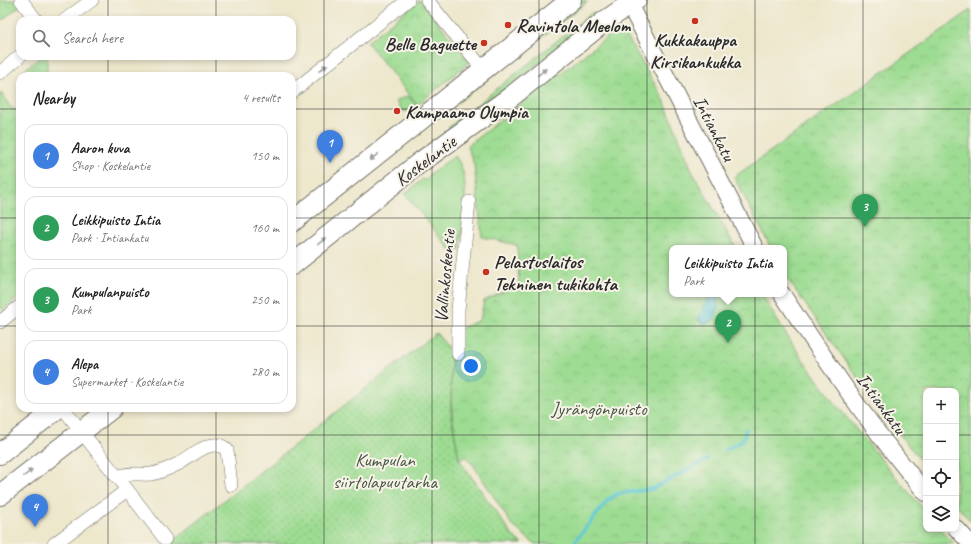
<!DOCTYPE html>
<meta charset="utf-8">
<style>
body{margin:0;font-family:Caveat,sans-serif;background:#f2f2f2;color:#222}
.controls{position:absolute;right:12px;bottom:12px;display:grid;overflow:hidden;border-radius:8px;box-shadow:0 2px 6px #0003}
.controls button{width:36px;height:36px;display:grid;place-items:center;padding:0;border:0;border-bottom:1px solid #e0e0e0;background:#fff;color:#222;font:20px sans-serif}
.you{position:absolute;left:471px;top:366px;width:14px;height:14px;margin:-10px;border:3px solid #fff;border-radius:50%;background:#1a73e8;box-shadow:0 0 0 6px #1a73e833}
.badge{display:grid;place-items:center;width:26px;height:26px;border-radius:50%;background:#7c3aed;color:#fff;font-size:13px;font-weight:700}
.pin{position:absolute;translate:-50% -33px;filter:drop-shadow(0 1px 2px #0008)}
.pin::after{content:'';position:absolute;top:21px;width:14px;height:12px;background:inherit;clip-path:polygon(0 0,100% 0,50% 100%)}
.popup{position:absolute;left:669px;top:245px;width:118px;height:52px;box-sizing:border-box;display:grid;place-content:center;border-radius:8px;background:#fff;filter:drop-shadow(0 1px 3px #0005);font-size:13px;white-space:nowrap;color:#767676}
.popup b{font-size:15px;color:#222}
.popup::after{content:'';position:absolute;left:50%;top:100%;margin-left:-8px;border:8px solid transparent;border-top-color:#fff}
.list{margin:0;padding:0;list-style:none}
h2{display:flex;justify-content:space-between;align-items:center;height:52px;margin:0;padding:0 16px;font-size:17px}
h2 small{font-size:13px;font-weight:400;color:#767676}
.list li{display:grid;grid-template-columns:26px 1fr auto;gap:12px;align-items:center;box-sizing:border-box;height:64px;margin:0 8px 8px;padding:0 8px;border:1px solid #e0e0e0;border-radius:12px}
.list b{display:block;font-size:15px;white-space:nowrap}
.list p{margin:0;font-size:13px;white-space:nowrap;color:#767676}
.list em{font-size:13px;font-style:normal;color:#767676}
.icon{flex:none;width:22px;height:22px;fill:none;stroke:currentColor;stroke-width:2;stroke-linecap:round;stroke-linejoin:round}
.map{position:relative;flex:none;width:971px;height:544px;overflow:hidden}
.search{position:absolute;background:#fff;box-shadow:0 2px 6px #0003;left:16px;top:16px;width:280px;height:44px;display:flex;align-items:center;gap:10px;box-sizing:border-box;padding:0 14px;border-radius:12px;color:#767676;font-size:15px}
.panel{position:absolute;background:#fff;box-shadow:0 2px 6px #0003;left:16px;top:72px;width:280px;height:340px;border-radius:12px}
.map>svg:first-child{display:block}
.grass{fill:#9ddc92;stroke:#64845e}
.park{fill:url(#park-crowns);stroke:#64845e}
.garden{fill:url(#garden-dots);stroke:#64845e}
.water{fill:url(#water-ripples);stroke:#447a82}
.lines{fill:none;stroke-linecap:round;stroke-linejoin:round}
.stream{stroke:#5ec8d8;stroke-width:3.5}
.minor-casing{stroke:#6f6d63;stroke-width:14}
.tertiary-casing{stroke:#6f6d63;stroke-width:18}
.primary-casing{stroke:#6f6d63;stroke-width:22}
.minor{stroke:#fff;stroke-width:13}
.tertiary{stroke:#fff;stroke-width:16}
.primary{stroke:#fff;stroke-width:20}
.oneway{fill:#a0a0a0}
.grid{fill:none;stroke:#2b2b2b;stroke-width:1;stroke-opacity:0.55}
.poi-dot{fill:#c8321e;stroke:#f7f3e8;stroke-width:1.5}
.labels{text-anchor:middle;stroke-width:4;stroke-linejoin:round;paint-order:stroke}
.poi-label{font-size:19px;font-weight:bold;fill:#2b2b2b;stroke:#f7f3e8;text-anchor:start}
.street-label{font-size:19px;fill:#2b2b2b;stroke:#f7f3e8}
.park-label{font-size:19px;fill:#485745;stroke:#f7f3e8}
</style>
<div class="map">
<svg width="971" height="544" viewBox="0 0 971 544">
<defs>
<pattern id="park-crowns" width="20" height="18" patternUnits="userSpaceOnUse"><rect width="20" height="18" fill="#9ddc92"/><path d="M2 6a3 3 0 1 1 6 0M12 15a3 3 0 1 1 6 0" fill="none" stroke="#87bd7e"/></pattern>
<pattern id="garden-dots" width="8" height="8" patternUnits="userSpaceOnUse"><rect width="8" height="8" fill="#9ddc92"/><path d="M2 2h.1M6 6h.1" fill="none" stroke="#87bd7e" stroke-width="1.8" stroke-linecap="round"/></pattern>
<pattern id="water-ripples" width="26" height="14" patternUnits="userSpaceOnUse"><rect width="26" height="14" fill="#5ec8d8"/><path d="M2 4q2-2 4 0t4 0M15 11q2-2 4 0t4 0" fill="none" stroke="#4ea3af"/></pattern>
</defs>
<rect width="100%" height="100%" fill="#f7f3e8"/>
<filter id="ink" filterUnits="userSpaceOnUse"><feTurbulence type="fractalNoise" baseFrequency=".025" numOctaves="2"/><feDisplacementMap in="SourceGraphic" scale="8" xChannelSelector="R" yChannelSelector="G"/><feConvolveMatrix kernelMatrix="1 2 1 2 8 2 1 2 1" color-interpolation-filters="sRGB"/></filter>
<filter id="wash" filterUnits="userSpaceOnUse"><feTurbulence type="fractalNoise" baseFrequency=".012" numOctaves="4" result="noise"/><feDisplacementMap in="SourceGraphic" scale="16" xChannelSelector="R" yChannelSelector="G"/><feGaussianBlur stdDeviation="0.9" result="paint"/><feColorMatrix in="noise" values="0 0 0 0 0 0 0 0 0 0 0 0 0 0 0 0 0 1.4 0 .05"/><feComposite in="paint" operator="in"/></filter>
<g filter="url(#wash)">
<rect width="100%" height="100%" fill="#ede7cc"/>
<!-- grass -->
<g class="grass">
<polygon points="581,0 587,2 439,117"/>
<polygon points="593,12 596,15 514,83 451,129 448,128"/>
<polygon points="408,96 416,105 411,111 402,111 396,101"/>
<path d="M 455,156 C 473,176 462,224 460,249 L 452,252 L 405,194 L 423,179 L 425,181 L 430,176 L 429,174 Z"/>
</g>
<!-- park -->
<g class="park">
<polygon points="0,0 16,0 20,6 2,20 0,18"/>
<polygon points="420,0 470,62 417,105 367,42"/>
<polygon points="971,10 971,522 956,504 956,391 926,391 926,467 887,419 786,277 784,274 784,248 771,248 734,177"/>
<path d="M 616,30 L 621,31 L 629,40 L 664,100 L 693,173 L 736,248 L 672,248 L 672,294 L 762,294 C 806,374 867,443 926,512 L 926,529 L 941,529 L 954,544 L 535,544 L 512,525 L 474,466 L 466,457 L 459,459 C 451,416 447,375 455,331 L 480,320 L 484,301 L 519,284 L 517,245 L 482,237 L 474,164 L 467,146 Z"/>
<polygon points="42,56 47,56 47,76 30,76 24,70"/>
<polygon points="0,92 12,109 20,110 20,296 3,310 0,307"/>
</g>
<!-- garden -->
<polygon class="garden" points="436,333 451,351 451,415 459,459 512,535 522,544 169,544"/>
<!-- water -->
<polygon class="water" points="710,294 717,294 718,309 714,320 705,324 699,321 699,317"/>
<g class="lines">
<!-- stream -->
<g class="stream">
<polyline points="726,450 743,440 746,429"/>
<polyline points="573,544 608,500 617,494 652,489 708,459"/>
</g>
</g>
</g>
<g filter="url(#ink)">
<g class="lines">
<!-- minor casing -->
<g class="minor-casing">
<g id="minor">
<polyline points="21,0 36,20"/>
<polyline points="427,0 483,69"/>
<polyline points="65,20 92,0"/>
<polyline points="0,73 20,56"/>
<polyline points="292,92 408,0"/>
<polyline points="0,322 20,306"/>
<polyline points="458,354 458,310 469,202"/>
<path d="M 63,408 L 117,477 C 127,472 140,475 151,474 C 159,473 170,468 178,464 C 192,457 212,435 227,450 L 231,485"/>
<polyline points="122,483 165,539"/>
<polyline points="54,544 127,490"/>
</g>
</g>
<!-- tertiary casing -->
<g class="tertiary-casing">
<g id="tertiary">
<polyline points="629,4 755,248"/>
<path d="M 782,294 C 827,362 873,431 926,493"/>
<polyline points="956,528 971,544"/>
</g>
</g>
<!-- primary casing -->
<g class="primary-casing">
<g id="primary">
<polyline points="292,222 571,0"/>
<polyline points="292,265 418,164 512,96 605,21 636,0"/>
<polyline points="0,454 58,408"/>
<polyline points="0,495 112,408"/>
</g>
</g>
<!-- minor -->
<use href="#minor" class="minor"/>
<!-- tertiary -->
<use href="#tertiary" class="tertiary"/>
<!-- primary -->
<use href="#primary" class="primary"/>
</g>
<!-- one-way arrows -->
<defs><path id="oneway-solid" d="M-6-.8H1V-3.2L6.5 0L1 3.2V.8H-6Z"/></defs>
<g class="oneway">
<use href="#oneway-solid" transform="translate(323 68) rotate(-38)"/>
<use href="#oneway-solid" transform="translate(542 72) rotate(-39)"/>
<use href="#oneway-solid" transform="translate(374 157) rotate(142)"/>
<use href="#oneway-solid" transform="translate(322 241) rotate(-39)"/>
<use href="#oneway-solid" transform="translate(28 473) rotate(-38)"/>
</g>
</g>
<!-- grid -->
<path class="grid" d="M 108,0 L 108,20M 216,0 L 216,20M 324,0 L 324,544M 432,0 L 432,544M 539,0 L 539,544M 647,0 L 647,544M 755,0 L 755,544M 863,0 L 863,544M 108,56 L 108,76M 216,56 L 216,76M 0,109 L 20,109M 292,109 L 971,109M 0,218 L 20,218M 292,218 L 971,218M 0,326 L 20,326M 292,326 L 971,326M 108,408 L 108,544M 216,408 L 216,544M 0,435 L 926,435M 956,435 L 971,435"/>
<!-- markers -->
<g class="poi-dot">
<circle cx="695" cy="21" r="4"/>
<circle cx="508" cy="25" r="4"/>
<circle cx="484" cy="43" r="4"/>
<circle cx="397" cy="111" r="4"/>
<circle cx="486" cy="272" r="4"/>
</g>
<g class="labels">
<!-- poi labels -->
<g class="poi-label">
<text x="516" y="32">Ravintola Meelom</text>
<text x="695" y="46" text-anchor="middle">Kukkakauppa<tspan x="695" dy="22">Kirsikankukka</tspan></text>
<text x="476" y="50" text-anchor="end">Belle Baguette</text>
<text x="405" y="118">Kampaamo Olympia</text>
<text x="494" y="268">Pelastuslaitos<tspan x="494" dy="22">Tekninen tukikohta</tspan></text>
</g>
<!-- street labels -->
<g class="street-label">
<text transform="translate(715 128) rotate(63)" y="7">Intiankatu</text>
<text transform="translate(425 160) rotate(-37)" y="7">Koskelantie</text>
<text transform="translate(444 276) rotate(-85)" y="7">Vallinkoskentie</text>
<text transform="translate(882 403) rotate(54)" y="7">Intiankatu</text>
</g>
<!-- park labels -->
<g class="park-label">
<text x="599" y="415">Jyrängönpuisto</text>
<text x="385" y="466">Kumpulan<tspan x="385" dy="22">siirtolapuutarha</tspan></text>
</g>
</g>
</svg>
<div class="controls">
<button>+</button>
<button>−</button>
<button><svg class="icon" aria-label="locate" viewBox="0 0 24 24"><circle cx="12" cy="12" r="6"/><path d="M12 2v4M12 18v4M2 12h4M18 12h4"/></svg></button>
<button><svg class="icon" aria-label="layers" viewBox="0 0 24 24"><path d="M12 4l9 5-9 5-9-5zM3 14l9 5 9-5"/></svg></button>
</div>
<div class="you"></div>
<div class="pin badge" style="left:330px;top:163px;background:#3f7fe0">1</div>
<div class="pin badge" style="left:728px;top:343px;background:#2e9e5b">2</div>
<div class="popup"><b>Leikkipuisto Intia</b>Park</div>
<div class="pin badge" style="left:865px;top:227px;background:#2e9e5b">3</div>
<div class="pin badge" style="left:35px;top:527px;background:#3f7fe0">4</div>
<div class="search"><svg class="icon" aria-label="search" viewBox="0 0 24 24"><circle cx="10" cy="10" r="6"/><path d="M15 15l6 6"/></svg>Search here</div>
<section class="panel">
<h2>Nearby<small>4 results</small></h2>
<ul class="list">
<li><span class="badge" style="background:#3f7fe0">1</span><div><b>Aaron kuva</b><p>Shop · Koskelantie</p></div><em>150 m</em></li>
<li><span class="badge" style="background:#2e9e5b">2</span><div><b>Leikkipuisto Intia</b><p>Park · Intiankatu</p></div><em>160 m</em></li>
<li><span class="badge" style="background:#2e9e5b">3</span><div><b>Kumpulanpuisto</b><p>Park</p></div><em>250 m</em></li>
<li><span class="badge" style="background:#3f7fe0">4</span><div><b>Alepa</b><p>Supermarket · Koskelantie</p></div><em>280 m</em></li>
</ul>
</section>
</div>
